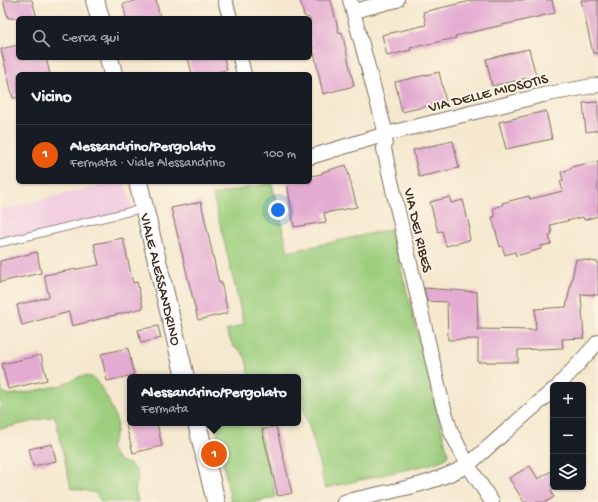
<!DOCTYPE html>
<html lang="it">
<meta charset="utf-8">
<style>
body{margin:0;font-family:"Gochi Hand",sans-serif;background:#20242c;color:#f1f3f6}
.controls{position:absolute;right:12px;bottom:12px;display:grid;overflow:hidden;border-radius:6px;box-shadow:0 1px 3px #0004}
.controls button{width:36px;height:36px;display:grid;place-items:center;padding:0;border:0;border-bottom:1px solid #363941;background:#171b24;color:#f1f3f6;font:20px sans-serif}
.you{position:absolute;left:278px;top:210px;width:14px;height:14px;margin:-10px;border:3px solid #fff;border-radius:50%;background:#1a73e8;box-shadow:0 0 0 6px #1a73e833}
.badge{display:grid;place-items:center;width:26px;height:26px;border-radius:50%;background:#ea580c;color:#fff;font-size:13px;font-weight:700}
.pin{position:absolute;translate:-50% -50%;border:2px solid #fff;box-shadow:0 1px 4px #0006}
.popup{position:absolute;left:127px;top:374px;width:174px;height:52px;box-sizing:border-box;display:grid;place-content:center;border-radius:6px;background:#171b24;filter:drop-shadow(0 1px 3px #0005);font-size:13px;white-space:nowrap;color:#9ea1a6}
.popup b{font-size:15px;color:#f1f3f6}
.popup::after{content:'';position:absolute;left:50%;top:100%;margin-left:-8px;border:8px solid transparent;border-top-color:#171b24}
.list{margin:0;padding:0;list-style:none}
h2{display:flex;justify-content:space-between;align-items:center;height:52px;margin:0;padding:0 16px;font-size:17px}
h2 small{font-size:13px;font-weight:400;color:#9ea1a6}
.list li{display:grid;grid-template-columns:26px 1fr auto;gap:12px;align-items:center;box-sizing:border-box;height:60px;padding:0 16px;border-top:1px solid #363941}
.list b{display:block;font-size:15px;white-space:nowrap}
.list p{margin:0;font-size:13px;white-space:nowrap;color:#9ea1a6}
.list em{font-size:13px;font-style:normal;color:#9ea1a6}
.icon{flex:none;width:22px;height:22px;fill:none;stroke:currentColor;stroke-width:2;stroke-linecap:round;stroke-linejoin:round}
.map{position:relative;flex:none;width:598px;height:502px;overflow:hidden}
.search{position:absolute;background:#171b24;box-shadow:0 1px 3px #0004;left:16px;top:16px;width:296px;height:44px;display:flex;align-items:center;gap:10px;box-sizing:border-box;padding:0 14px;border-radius:6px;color:#9ea1a6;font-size:15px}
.panel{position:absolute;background:#171b24;box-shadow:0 1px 3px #0004;left:16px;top:72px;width:296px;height:112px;border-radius:6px}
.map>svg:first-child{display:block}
.built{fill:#f2cfe1}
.green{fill:#9cce7e;stroke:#6c7c4e}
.building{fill:#e4abd2}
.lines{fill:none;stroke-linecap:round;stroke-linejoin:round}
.service-casing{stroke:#7c6c5c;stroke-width:9}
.minor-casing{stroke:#7c6c5c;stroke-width:16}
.tertiary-casing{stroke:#7c6c5c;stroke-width:20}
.service{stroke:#fff;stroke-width:7}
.minor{stroke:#fff;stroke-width:14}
.tertiary{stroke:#fff;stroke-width:18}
.labels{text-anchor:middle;stroke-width:4;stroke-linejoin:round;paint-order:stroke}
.street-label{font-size:15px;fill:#3b2a1e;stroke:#fcf5e5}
</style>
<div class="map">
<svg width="598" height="502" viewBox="0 0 598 502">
<rect width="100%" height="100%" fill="#fcf5e5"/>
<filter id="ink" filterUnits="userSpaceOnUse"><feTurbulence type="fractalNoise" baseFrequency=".025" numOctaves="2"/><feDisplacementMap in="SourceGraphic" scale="8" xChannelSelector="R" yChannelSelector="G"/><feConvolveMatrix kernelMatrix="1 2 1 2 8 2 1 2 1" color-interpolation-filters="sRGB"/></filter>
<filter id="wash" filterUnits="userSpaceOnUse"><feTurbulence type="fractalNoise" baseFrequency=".012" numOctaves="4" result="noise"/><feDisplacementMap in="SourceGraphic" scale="16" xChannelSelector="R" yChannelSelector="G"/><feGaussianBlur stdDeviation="0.9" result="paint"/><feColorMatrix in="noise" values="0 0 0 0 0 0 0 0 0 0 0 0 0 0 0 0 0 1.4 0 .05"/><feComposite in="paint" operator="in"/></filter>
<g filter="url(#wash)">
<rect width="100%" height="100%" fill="#f5e8cf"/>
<!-- built -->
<polygon class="built" points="114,182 125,182 134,216 0,246 0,210"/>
<!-- green -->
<g class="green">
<polygon points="272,183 288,252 391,229 448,454 445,459 435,463 325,488 314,442 303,407 298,409 298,377 249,377 246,359 241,351 234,347 226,331 244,324 213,195"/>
<path d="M 81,376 C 85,376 89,376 93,378 C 100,382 117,416 117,424 C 117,432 113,441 110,448 L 118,460 L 131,465 L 136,470 L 138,477 L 135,490 L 138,502 L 101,502 L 96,493 L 71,488 L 55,416 L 0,429 L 0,382 L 2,392 L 9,395 L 29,392 L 62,385 Z"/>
<polygon points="223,423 258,423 276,497 256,502 231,502 216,426"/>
</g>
<g id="blocks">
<!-- building -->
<g class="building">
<polygon points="3,0 32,0 37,18 8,18"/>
<polygon points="139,0 156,0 160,18 126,18 123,4"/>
<polygon points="300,0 331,0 339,33 342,32 354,86 323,94 310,34 310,18 304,16"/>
<polygon points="475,0 552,0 555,13 455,36 456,38 410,48 411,50 387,56 382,35 426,25 423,12"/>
<polygon points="581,0 598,0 598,53 593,53"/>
<polygon points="18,45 18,58 46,58 50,74 18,74 18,98 13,98 1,49"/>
<polygon points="529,49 536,76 492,86 486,59"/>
<polygon points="188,58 224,58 227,70 208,74 192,74"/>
<polygon points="439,72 446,102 402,112 395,82"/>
<polygon points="598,102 598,130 586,132 583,103"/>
<polygon points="546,111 552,139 506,149 499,122"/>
<polygon points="453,141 459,168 419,177 413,150"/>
<polygon points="598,161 598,216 584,220 583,217 550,225 552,234 549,235 551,244 541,246 541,249 516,256 515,252 505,255 502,246 500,247 492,217 495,217 493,208 503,205 502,203 529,196 530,199 563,191 560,181 563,181 561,172 571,169 571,167"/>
<polygon points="346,165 357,207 324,213 326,222 294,227 287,182 310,182 310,176 322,174 322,172"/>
<polygon points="450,197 451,203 463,200 470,229 468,229 470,240 446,246 442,231 438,232 430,202"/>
<polygon points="201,202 219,283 221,282 228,313 198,320 171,208"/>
<polygon points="123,238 133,283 137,282 143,308 72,326 69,312 22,325 17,305 49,297 44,275 99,265 94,244"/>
<polygon points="37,252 41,273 0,282 0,261"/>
<polygon points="576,259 598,262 598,295 581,294 584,338 562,339 563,348 518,350 518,362 478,362 478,339 448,340 447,302 427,301 424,288 477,292 478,331 478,329 536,330 535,309 566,307"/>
<polygon points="158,326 161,338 141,343 138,330"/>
<polygon points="128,348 134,375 107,381 101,354"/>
<polygon points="41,355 47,380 8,389 2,364"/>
<polygon points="133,423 157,423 162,446 133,453 126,425"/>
<polygon points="276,426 292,493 278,496 262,430"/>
<polygon points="52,444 56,461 33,466 29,449"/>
<polygon points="530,466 538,479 553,470 553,489 551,491 554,497 546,502 524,502 509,478"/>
</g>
</g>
</g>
<g filter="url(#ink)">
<use href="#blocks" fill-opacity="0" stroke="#7c6c5c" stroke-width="1"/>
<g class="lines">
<!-- service casing -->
<g class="service-casing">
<polyline id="service" points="0,243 144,208"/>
</g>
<!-- minor casing -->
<g class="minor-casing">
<g id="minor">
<polyline points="225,0 230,18"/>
<polyline points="350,0 386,134 384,149 394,194 442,402 451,432 468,465 492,502"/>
<polyline points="354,11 397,0"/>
<polyline points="240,58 244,74"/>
<polyline points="310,157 386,134 543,95 598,85"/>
<polyline points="559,385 598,342"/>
<path d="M 344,502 C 384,492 432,486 468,465 L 553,390"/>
</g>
</g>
<!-- tertiary casing -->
<g class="tertiary-casing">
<g id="tertiary">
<polyline points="95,0 100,18"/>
<polyline points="109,58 113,74"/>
<path id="s1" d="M 138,182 L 185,377"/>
<polyline points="197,423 216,502"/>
</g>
</g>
<!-- service -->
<use href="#service" class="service"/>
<!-- minor -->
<use href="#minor" class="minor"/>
<!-- tertiary -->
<use href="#tertiary" class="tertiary"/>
</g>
</g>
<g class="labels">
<!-- street labels -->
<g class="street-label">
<text transform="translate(488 92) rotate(-14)" y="5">VIA DELLE MIOSOTIS</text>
<text transform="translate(419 230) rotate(77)" y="5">VIA DEI RIBES</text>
<text dy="5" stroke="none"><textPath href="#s1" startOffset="100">VIALE ALESSANDRINO</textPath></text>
</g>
</g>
</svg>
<div class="controls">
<button>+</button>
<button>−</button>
<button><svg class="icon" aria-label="layers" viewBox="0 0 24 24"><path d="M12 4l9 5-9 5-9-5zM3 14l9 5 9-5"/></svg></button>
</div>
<div class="you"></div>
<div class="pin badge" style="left:214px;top:454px">1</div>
<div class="popup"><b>Alessandrino/Pergolato</b>Fermata</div>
<div class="search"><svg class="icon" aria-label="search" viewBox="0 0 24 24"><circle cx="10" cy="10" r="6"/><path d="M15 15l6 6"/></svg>Cerca qui</div>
<section class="panel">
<h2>Vicino<small></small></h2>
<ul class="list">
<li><span class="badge">1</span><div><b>Alessandrino/Pergolato</b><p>Fermata · Viale Alessandrino</p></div><em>100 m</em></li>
</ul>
</section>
</div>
